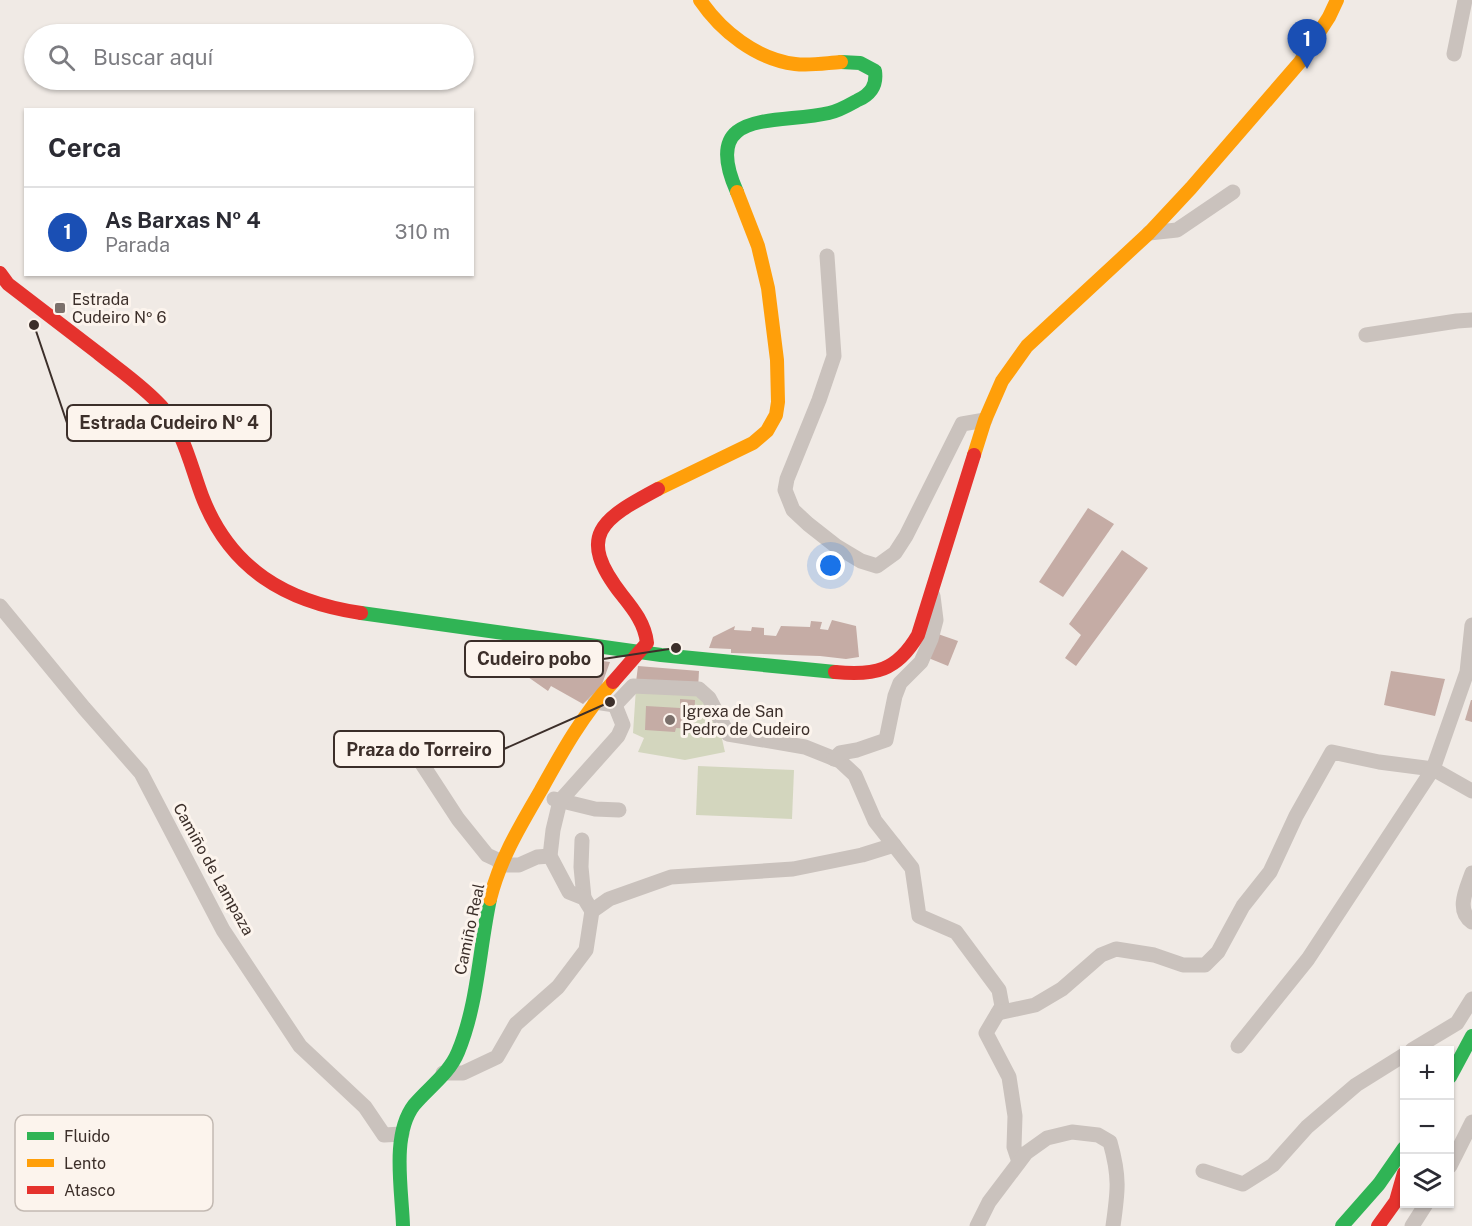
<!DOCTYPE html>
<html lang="es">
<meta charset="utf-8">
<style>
body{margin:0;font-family:"Public Sans",sans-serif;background:#f2f2f3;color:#2b2b33}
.controls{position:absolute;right:18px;bottom:18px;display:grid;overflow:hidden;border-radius:0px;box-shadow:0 2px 4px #0004}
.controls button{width:54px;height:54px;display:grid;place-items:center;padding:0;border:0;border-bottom:2px solid #e1e1e2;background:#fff;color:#2b2b33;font:30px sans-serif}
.you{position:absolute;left:831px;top:566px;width:21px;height:21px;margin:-15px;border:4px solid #fff;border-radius:50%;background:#1a73e8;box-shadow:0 0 0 9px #1a73e833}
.badge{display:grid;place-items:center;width:39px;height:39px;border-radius:50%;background:#7b706b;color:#fff;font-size:20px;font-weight:700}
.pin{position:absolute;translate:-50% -50px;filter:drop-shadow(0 2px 3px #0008)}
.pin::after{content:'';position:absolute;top:32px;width:21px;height:18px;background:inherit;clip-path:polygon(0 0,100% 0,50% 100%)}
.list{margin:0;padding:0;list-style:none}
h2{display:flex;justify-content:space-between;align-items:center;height:78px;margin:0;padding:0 24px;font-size:26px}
h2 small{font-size:20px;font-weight:400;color:#7c7c81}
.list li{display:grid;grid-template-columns:39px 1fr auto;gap:18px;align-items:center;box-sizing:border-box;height:90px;padding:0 24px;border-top:2px solid #e1e1e2}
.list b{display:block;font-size:22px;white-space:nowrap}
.list p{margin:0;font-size:20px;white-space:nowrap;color:#7c7c81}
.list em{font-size:20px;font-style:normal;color:#7c7c81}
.icon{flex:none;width:33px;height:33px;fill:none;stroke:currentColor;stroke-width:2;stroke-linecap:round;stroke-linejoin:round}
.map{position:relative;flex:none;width:1472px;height:1226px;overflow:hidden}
.search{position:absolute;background:#fff;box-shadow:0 2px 4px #0004;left:24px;top:24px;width:450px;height:66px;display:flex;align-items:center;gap:15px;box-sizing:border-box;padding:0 21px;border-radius:33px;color:#7c7c81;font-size:22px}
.panel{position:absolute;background:#fff;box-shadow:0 2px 4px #0004;left:24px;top:108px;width:450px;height:168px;border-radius:0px}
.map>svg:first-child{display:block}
.green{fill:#d3d6be}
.building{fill:#c5aca5}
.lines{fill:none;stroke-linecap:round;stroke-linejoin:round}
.street{stroke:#cac2bd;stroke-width:15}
.fast{stroke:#30b455;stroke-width:14}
.slow{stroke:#ff9f0a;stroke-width:14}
.jam{stroke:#e5322d;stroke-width:14}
.poi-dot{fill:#7b706b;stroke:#fcf4ed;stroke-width:2}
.labels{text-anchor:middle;stroke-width:6;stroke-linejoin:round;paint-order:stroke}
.poi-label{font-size:16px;fill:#3c2f2a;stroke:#fcf4ed;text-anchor:start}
.street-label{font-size:16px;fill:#3c2f2a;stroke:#fcf4ed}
.key{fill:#fcf4ed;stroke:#c2b9b2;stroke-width:1.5}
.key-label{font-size:16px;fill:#3c2f2a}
.leader{fill:none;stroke:#3c2f2a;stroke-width:2}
.callout-dot{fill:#3c2f2a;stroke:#fcf4ed;stroke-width:2}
.callout{fill:#fcf4ed;stroke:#3c2f2a;stroke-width:2}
.callout-label{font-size:18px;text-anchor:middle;font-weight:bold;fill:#3c2f2a}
</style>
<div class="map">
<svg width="1472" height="1226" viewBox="0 0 1472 1226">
<rect width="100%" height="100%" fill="#f0eae5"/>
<!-- green -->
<g class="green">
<path d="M 636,688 C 651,689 678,688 693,692 C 714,698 721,733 725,752 L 685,760 L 638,752 L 644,738 L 633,733 Z"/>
<polygon points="698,766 794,770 792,819 696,815"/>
</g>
<!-- building -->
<g class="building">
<polygon points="1088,508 1114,524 1063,597 1039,582"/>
<polygon points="1122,550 1148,568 1076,666 1065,658 1081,635 1069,624"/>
<polygon points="832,620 856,626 859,657 846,659 820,656 731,653 731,649 709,648 713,637 735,626 734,630 751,631 752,627 764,628 764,635 776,636 781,626 810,627 811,621 822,622 820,629 828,630"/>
<polygon points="938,634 958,641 948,666 926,657"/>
<polygon points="536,652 610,662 601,687 583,704 551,686 548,691 528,677"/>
<polygon points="638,666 699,671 698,689 636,682"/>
<polygon points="1391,671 1445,679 1435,716 1384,705"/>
<polygon points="680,699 695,700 694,729 676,728 675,732 645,730 646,706 680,708"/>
<polygon points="1471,700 1472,700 1472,722 1465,720"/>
</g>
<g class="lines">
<!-- street -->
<g class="street">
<polyline points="1454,54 1465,0"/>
<polyline points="1149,233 1177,230 1233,192"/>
<polyline points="827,256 834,356 819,400 787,479 785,490 793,510 808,524 836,546 861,561 877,566 895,553 906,536 962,424 985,420"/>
<polyline points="1366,335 1457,321 1472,320"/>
<polyline points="0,606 84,708 141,773 223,930 300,1046 365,1107 384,1135 402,1134"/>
<polyline points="595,702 615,705 633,686 699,689 709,698 728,734 805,747 840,761 855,775 875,821 912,868 919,916 956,932 999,990 1002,1006 986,1033 1009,1077 1015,1116 1014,1147 1019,1162"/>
<polyline points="411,747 458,819 487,855 502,862"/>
<polyline points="834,759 840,753 857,750 886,740 895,696 900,683 921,662 931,639 936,620 933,596"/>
<polyline points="554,799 595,809 619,810"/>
<polyline points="582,840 581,867 584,898"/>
<polyline points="500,865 519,865 537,857 550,856"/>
<path d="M 1472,873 C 1467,888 1455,910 1472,922"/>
<polyline points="592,911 584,898 569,892 550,856 553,830 560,801 618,736 623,725 615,705"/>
<polyline points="998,1013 1035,1005 1062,989 1101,955 1116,949 1154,955 1183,965 1205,965 1218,952 1243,906 1270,872 1296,816 1332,752 1379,762 1433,769 1472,791"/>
<polyline points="1238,1046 1308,959 1433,769 1467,672 1472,625"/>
<polyline points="1412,1050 1457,1023 1472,999"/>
<polyline points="443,1073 463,1073 497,1057 516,1024 558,987 586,950 592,911 609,899 671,877 793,869 862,855 894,845"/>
<polyline points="1450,1166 1472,1122"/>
<polyline points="1203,1171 1243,1184 1273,1165 1307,1127 1356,1085 1404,1055"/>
<path d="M 977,1226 L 989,1202 L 1026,1153 L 1047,1138 L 1072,1132 L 1098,1135 L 1110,1142 C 1120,1177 1118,1191 1113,1226"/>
<polyline points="1412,1226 1426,1204"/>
</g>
<!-- fast -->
<g class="fast">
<path d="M 737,192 C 699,107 777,125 829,113 C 839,111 849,105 858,100 C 871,94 877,85 875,71 L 860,63 L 841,62"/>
<polyline points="361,613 661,655 835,672"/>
<polyline points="1450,1077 1472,1036"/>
<path d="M 403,1226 C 402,1190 391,1135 414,1105 C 429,1087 449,1074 458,1052 C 478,1004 479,950 490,899"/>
<polyline points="1342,1226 1379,1184 1404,1148"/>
</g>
<!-- slow -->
<g class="slow">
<path d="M 700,0 C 721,31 756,59 795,64 C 810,66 826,63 841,62"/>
<polyline points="974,455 985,420 1002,381 1027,346 1149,233 1191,188 1300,62 1329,17 1337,0"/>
<polyline points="658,489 753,443 767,431 776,415 778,402 777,360 768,288 758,246 737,192"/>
<path d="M 490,899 C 500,859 520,826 541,790 C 562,752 583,714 613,682"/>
</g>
<!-- jam -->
<g class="jam">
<path d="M 0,273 L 8,284 C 38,307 68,330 98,353 C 119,370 143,386 161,406 C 184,431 190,464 202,496 C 230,569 286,602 361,613"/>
<path d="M 835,672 C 875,676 897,671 918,635 L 974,455"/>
<path d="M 613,682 L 647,643 C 645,624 634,610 622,595 C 575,535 602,519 658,489"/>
<polyline points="1378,1226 1396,1201 1404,1173"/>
</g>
</g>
<!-- markers -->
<g class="poi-dot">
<rect x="54" y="302" width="12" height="12" rx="3"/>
<circle cx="670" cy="720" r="6"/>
</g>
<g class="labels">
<!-- poi labels -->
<g class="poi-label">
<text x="72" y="305">Estrada<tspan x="72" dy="18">Cudeiro Nº 6</tspan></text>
<text x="682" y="717">Igrexa de San<tspan x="682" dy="18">Pedro de Cudeiro</tspan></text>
</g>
<!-- street labels -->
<g class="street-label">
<text transform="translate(214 869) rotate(61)" y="6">Camiño de Lampaza</text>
<text transform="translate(469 929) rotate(-78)" y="6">Camiño Real</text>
</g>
</g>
<!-- legend -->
<rect x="15" y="1115" width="198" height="96" rx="9" class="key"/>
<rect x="27" y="1132" width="27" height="8" fill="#30b455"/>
<rect x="27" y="1159" width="27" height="8" fill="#ff9f0a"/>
<rect x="27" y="1186" width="27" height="8" fill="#e5322d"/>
<g class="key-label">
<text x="64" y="1142">Fluido</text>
<text x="64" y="1169">Lento</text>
<text x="64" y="1196">Atasco</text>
</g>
<!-- callouts -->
<path class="leader" d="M34 325L67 423M676 648L603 659M610 702L504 749"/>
<g class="callout-dot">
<circle cx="34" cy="325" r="6"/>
<circle cx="676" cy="648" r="6"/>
<circle cx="610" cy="702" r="6"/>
</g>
<g class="callout">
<rect x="67" y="405" width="204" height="36" rx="6"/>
<rect x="465" y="641" width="138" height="36" rx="6"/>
<rect x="334" y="731" width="170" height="36" rx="6"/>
</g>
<g class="callout-label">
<text x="169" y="429">Estrada Cudeiro Nº 4</text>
<text x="534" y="665">Cudeiro pobo</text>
<text x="419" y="756">Praza do Torreiro</text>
</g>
</svg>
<div class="controls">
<button>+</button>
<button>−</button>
<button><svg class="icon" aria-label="layers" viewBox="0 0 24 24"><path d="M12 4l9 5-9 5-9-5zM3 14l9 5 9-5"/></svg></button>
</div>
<div class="you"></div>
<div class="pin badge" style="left:1307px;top:69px;background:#1a4fb4">1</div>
<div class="search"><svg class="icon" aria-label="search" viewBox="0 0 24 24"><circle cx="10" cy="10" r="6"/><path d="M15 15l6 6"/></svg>Buscar aquí</div>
<section class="panel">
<h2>Cerca<small></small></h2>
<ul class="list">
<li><span class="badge" style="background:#1a4fb4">1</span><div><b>As Barxas Nº 4</b><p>Parada</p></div><em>310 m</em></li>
</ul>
</section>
</div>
